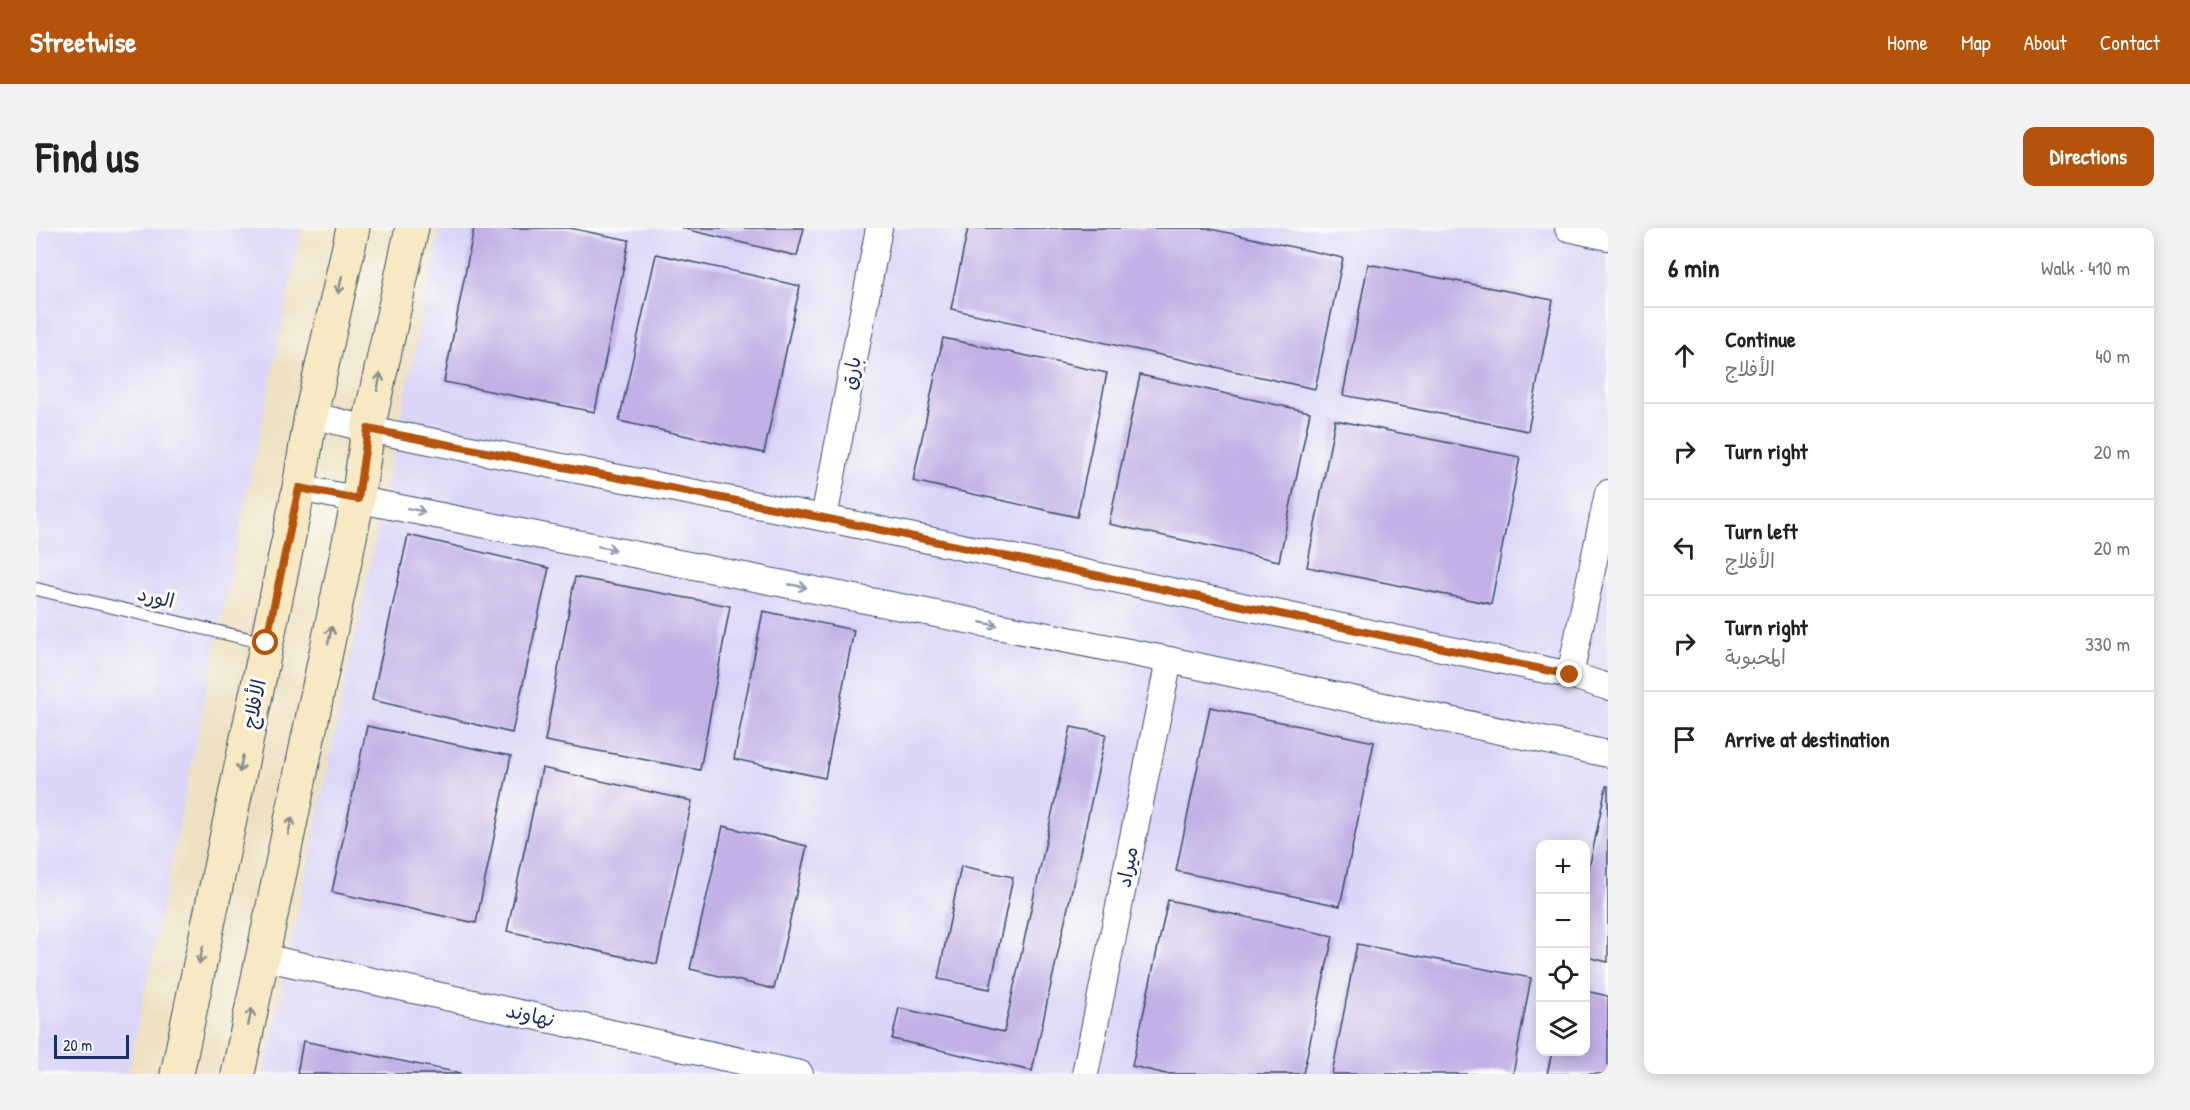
<!DOCTYPE html>
<meta charset="utf-8">
<style>
body{margin:0;font-family:"Patrick Hand","Playpen Sans Arabic",sans-serif;background:#f2f2f2;color:#222}
.controls{position:absolute;right:18px;bottom:18px;display:grid;overflow:hidden;border-radius:12px;box-shadow:0 3px 15px #0003}
.controls button{width:54px;height:54px;display:grid;place-items:center;padding:0;border:0;border-bottom:2px solid #e0e0e0;background:#fff;color:#222;font:30px sans-serif}
.scale{position:absolute;left:18px;bottom:15px;width:75px;box-sizing:border-box;padding-left:6px;border:3px solid #1b2f5e;border-top:0;font-size:16px;line-height:21px;white-space:nowrap;color:#1b2f5e;-webkit-text-stroke:4px #fdfcf7;paint-order:stroke}
.stop{position:absolute;width:18px;height:18px;margin:-14px;border:4px solid #b45309;border-radius:50%;background:#fff}
.stop.end{background:#b45309;border-color:#fff;box-shadow:0 2px 6px #0008}
.list{margin:0;padding:0;list-style:none}
h2{display:flex;justify-content:space-between;align-items:center;height:78px;margin:0;padding:0 24px;font-size:26px}
h2 small{font-size:20px;font-weight:400;color:#767676}
.list li{display:grid;grid-template-columns:39px 1fr auto;gap:18px;align-items:center;box-sizing:border-box;height:96px;padding:0 24px;border-top:2px solid #e0e0e0}
.list b{display:block;font-size:22px;white-space:nowrap}
.list p{margin:0;font-size:20px;white-space:nowrap;color:#767676}
.list em{font-size:20px;font-style:normal;color:#767676}
.icon{flex:none;width:33px;height:33px;fill:none;stroke:currentColor;stroke-width:2;stroke-linecap:round;stroke-linejoin:round}
.map{position:relative;flex:none;width:1572px;height:846px;overflow:hidden;border-radius:12px}
header{display:flex;align-items:center;gap:36px;box-sizing:border-box;height:84px;padding:0 30px;background:#b45309;color:#fff}
header strong{font-size:28px}
nav{display:flex;gap:33px;margin-inline-start:auto;font-size:21px}
.intro{display:flex;align-items:center;justify-content:space-between;box-sizing:border-box;height:144px;padding:0 36px}
h1{margin:0;font-size:42px}
.button{padding:15px 27px;border-radius:12px;background:#b45309;color:#fff;font-size:21px;font-weight:700}
main{display:flex;gap:36px;padding:0 36px}
aside{flex:1;background:#fff;border-radius:12px;box-shadow:0 3px 15px #0003}
.map>svg:first-child{display:block}
.built{fill:#dbd6f7;fill-rule:evenodd}
.building{fill:#c1b1e6}
.lines{fill:none;stroke-linecap:round;stroke-linejoin:round}
.lane-casing{stroke:#3a4a6d;stroke-width:14}
.street-casing{stroke:#3a4a6d;stroke-width:28}
.secondary-casing{stroke:#3a4a6d;stroke-width:35}
.lane{stroke:#fff;stroke-width:12}
.street{stroke:#fff;stroke-width:26}
.secondary{stroke:#f6e9c3;stroke-width:33}
.oneway{stroke:#888c90}
.oneway2{stroke:#8d97ae}
.route{stroke:#b45309;stroke-width:8}
.labels{text-anchor:middle;stroke-width:6;stroke-linejoin:round;paint-order:stroke}
.street-label{font-size:20px;fill:#1b2f5e;stroke:#fdfcf7}
</style>
<header>
<strong>Streetwise</strong>
<nav><a>Home</a><a>Map</a><a>About</a><a>Contact</a></nav>
</header>
<div class="intro"><h1>Find us</h1><a class="button">Directions</a></div>
<main>
<div class="map">
<svg width="1572" height="846" viewBox="0 0 1572 846">
<rect width="100%" height="100%" fill="#fdfcf7"/>
<filter id="ink" filterUnits="userSpaceOnUse"><feTurbulence type="fractalNoise" baseFrequency=".0167" numOctaves="2"/><feDisplacementMap in="SourceGraphic" scale="12" xChannelSelector="R" yChannelSelector="G"/><feConvolveMatrix kernelMatrix="1 2 1 2 8 2 1 2 1" color-interpolation-filters="sRGB"/></filter>
<filter id="wash" filterUnits="userSpaceOnUse"><feTurbulence type="fractalNoise" baseFrequency=".008" numOctaves="4" result="noise"/><feDisplacementMap in="SourceGraphic" scale="24" xChannelSelector="R" yChannelSelector="G"/><feGaussianBlur stdDeviation="1.35" result="paint"/><feColorMatrix in="noise" values="0 0 0 0 0 0 0 0 0 0 0 0 0 0 0 0 0 1.4 0 .05"/><feComposite in="paint" operator="in"/></filter>
<g filter="url(#wash)">
<rect width="100%" height="100%" fill="#ede1c1"/>
<!-- built -->
<g class="built">
<polygon points="0,0 266,0 92,846 0,846"/>
<path d="M 404,0 L 1572,0 L 1572,846 L 228,846 ZM 1504,616 L 1550,616 L 1550,824 L 1504,824 Z"/>
</g>
<g id="blocks">
<!-- building -->
<g class="building">
<polygon points="438,0 533,0 593,12 559,184 408,154"/>
<polygon points="645,0 768,0 761,28"/>
<polygon points="932,0 1170,0 1307,30 1279,161 915,81"/>
<polygon points="620,26 764,58 728,225 583,193"/>
<polygon points="1332,36 1517,72 1492,203 1307,167"/>
<polygon points="907,110 1071,145 1041,289 877,253"/>
<polygon points="1104,147 1274,184 1243,333 1073,296"/>
<polygon points="1299,192 1484,229 1455,376 1271,339"/>
<polygon points="372,307 513,340 476,505 336,472"/>
<polygon points="539,349 694,378 664,542 509,513"/>
<polygon points="727,383 818,402 789,550 698,531"/>
<polygon points="1174,479 1338,514 1304,678 1140,643"/>
<polygon points="331,498 475,528 440,695 296,664"/>
<polygon points="1035,499 1070,506 996,843 856,811 863,780 968,804"/>
<polygon points="506,540 656,573 621,736 471,703"/>
<polygon points="1570,558 1572,558 1572,734 1550,729 1550,655"/>
<polygon points="687,598 771,618 738,761 654,741"/>
<polygon points="925,638 977,649 954,761 902,751"/>
<polygon points="1132,672 1297,708 1267,846 1130,846 1096,838"/>
<polygon points="1321,716 1495,750 1477,846 1296,846"/>
<polygon points="1550,763 1572,768 1572,846 1511,846 1516,824 1550,824"/>
<polygon points="267,813 424,845 424,846 261,846"/>
</g>
</g>
</g>
<g filter="url(#ink)">
<use href="#blocks" fill-opacity="0" stroke="#3a4a6d" stroke-width="1.5"/>
<g class="lines">
<!-- lane casing -->
<g class="lane-casing">
<polyline id="lane" points="0,361 230,415"/>
</g>
<!-- street casing -->
<g class="street-casing">
<g id="street">
<polyline points="1532,0 1572,9"/>
<polyline points="275,187 332,201 788,290 1534,447 1572,459"/>
<polyline points="263,260 1133,432 1572,526"/>
<polyline points="788,290 843,0"/>
<polyline points="1534,447 1572,265"/>
<polyline points="226,729 764,846"/>
<polyline points="1049,846 1133,432"/>
</g>
</g>
<!-- secondary casing -->
<g class="secondary-casing">
<g id="secondary">
<polyline points="141,846 262,265 275,187 317,0"/>
<polyline points="202,846 322,271 332,201 376,0"/>
</g>
</g>
<!-- lane -->
<use href="#lane" class="lane"/>
<!-- street -->
<use href="#street" class="street"/>
<!-- secondary -->
<use href="#secondary" class="secondary"/>
</g>
<!-- one-way arrows -->
<defs><path id="oneway-shaft" d="M-6 0H5M1.5-3L5.5 0L1.5 3" fill="none" stroke-width="1.6" stroke-linecap="round" stroke-linejoin="round" transform="scale(1.5)"/></defs>
<g class="oneway">
<use href="#oneway-shaft" transform="translate(304 57) rotate(102)"/>
<use href="#oneway-shaft" transform="translate(343 154) rotate(-78)"/>
<use href="#oneway-shaft" transform="translate(294 407) rotate(-78)"/>
<use href="#oneway-shaft" transform="translate(205 536) rotate(102)"/>
<use href="#oneway-shaft" transform="translate(254 598) rotate(-78)"/>
<use href="#oneway-shaft" transform="translate(165 727) rotate(102)"/>
<use href="#oneway-shaft" transform="translate(214 789) rotate(-78)"/>
</g>
<g class="oneway2">
<use href="#oneway-shaft" transform="translate(380 282) rotate(11)"/>
<use href="#oneway-shaft" transform="translate(571 320) rotate(11)"/>
<use href="#oneway-shaft" transform="translate(762 358) rotate(11)"/>
<use href="#oneway-shaft" transform="translate(953 396) rotate(11)"/>
</g>
</g>
<g class="lines" filter="url(#ink)">
<!-- route -->
<polyline class="route" points="230,415 263,260 322,271 332,201 788,290 1534,447"/>
</g>
<g class="labels">
<!-- street labels -->
<g class="street-label">
<text transform="translate(815 145) rotate(-79)" y="7">بارق</text>
<text transform="translate(120 369) rotate(13)" y="7">الورد</text>
<text transform="translate(218 476) rotate(-78)" y="7">الأفلاج</text>
<text transform="translate(1091 639) rotate(-79)" y="7">ميراد</text>
<text transform="translate(495 787) rotate(12)" y="7">نهاوند</text>
</g>
</g>
</svg>
<div class="controls">
<button>+</button>
<button>−</button>
<button><svg class="icon" aria-label="locate" viewBox="0 0 24 24"><circle cx="12" cy="12" r="6"/><path d="M12 2v4M12 18v4M2 12h4M18 12h4"/></svg></button>
<button><svg class="icon" aria-label="layers" viewBox="0 0 24 24"><path d="M12 4l9 5-9 5-9-5zM3 14l9 5 9-5"/></svg></button>
</div>
<div class="scale">20 m</div>
<div class="stop" style="left:230px;top:415px"></div>
<div class="stop end" style="left:1534px;top:447px"></div>
</div>
<aside>
<h2>6 min<small>Walk · 410 m</small></h2>
<ul class="list">
<li><svg class="icon" aria-label="ahead" viewBox="0 0 24 24"><path d="M12 20V5M6 11l6-6 6 6"/></svg><div><b>Continue</b><p>الأفلاج</p></div><em>40 m</em></li>
<li><svg class="icon" aria-label="right" viewBox="0 0 24 24"><path d="M7 20v-9h11M14 6l5 5-5 5"/></svg><div><b>Turn right</b></div><em>20 m</em></li>
<li><svg class="icon" aria-label="left" viewBox="0 0 24 24"><path d="M17 20v-9H6M10 6l-5 5 5 5"/></svg><div><b>Turn left</b><p>الأفلاج</p></div><em>20 m</em></li>
<li><svg class="icon" aria-label="right" viewBox="0 0 24 24"><path d="M7 20v-9h11M14 6l5 5-5 5"/></svg><div><b>Turn right</b><p>المحبوبة</p></div><em>330 m</em></li>
<li><svg class="icon" aria-label="arrive" viewBox="0 0 24 24"><path d="M6 21V4h12l-3 4 3 4H6"/></svg><div><b>Arrive at destination</b></div></li>
</ul>
</aside>
</main>
